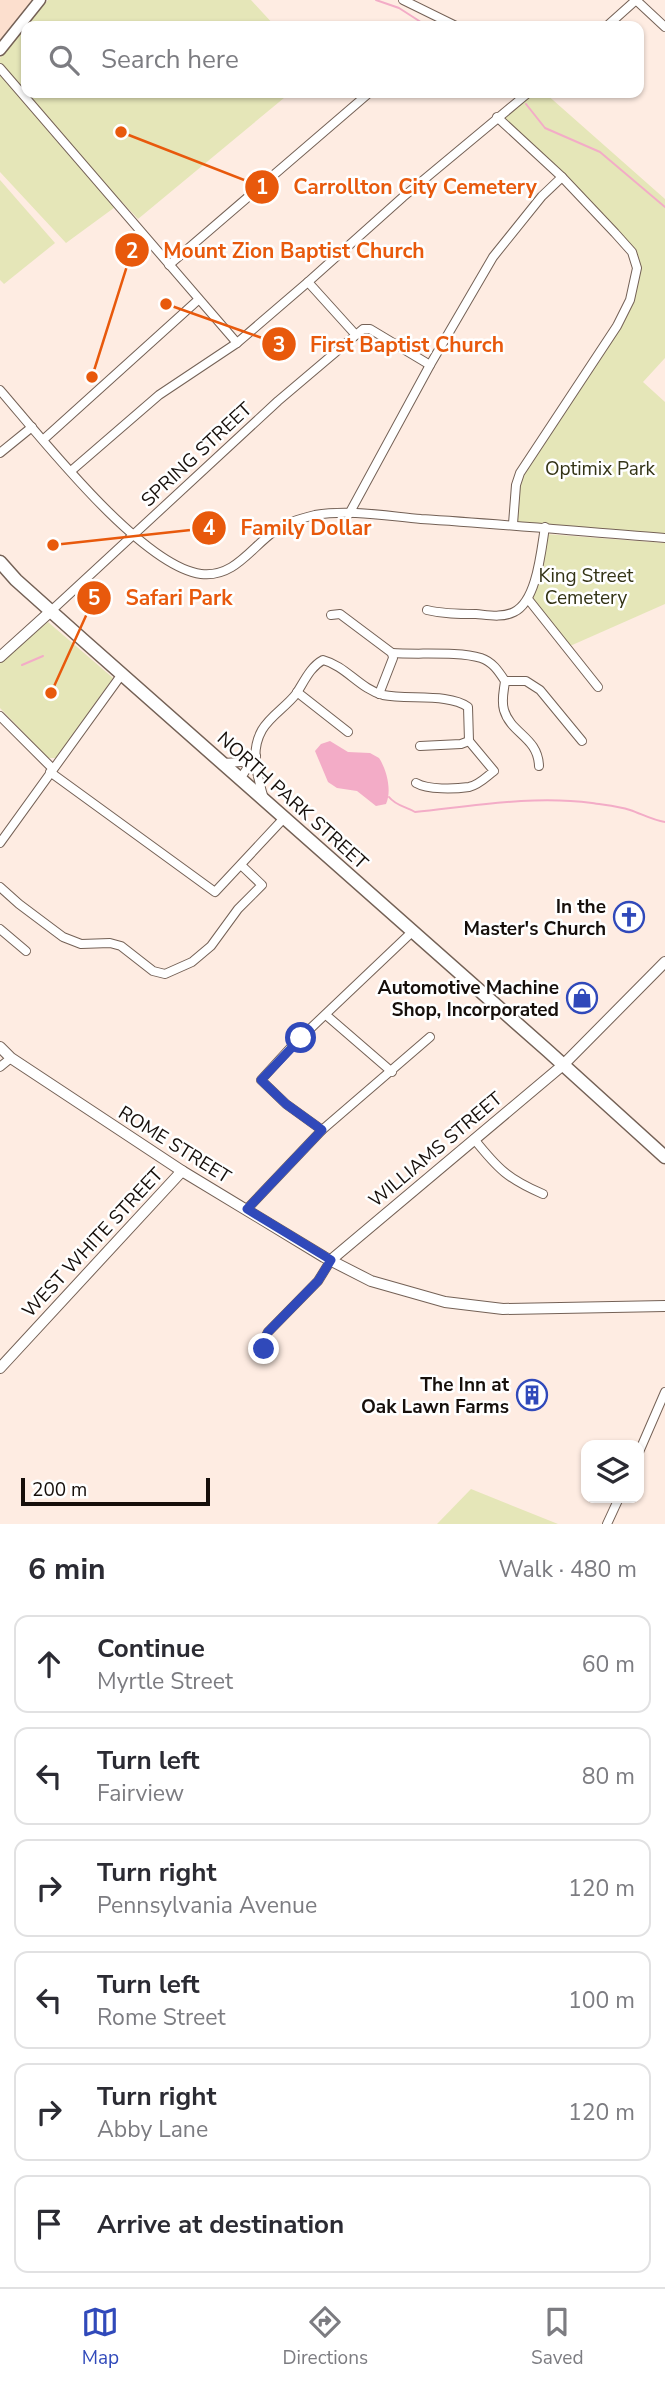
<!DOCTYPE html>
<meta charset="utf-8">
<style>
body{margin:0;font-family:"Nunito Sans",sans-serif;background:#f2f2f3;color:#2b2b33}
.controls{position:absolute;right:21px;bottom:21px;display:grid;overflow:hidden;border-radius:14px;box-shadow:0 2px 5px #0004}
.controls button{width:63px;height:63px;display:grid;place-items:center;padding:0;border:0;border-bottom:2px solid #e1e1e2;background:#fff;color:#2b2b33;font:35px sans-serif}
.scale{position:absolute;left:21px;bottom:18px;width:189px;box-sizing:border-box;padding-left:7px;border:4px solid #160f0b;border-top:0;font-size:19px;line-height:24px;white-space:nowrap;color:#160f0b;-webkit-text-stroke:5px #fff;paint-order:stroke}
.stop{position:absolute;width:21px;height:21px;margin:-16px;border:5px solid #3049ba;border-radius:50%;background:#fff}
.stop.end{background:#3049ba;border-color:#fff;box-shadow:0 2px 7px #0008}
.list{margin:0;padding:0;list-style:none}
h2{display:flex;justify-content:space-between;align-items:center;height:91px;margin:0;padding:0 28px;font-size:30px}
h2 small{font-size:23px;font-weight:400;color:#7c7c81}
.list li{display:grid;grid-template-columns:46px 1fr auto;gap:21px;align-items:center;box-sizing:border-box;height:98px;margin:0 14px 14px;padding:0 14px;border:2px solid #e1e1e2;border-radius:14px}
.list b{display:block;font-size:26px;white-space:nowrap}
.list p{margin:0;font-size:23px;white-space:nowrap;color:#7c7c81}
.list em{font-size:23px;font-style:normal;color:#7c7c81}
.icon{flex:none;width:38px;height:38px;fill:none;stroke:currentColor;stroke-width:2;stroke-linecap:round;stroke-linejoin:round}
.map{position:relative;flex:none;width:665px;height:1524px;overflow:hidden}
.search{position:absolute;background:#fff;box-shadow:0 2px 5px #0004;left:21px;right:21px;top:21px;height:77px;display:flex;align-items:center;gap:18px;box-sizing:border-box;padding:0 24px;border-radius:14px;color:#7c7c81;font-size:26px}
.sheet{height:763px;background:#fff}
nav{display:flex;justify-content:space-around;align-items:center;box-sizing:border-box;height:98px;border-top:2px solid #e1e1e2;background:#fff;font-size:19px;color:#7c7c81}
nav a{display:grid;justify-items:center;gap:4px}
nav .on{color:#3049ba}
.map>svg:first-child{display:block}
.built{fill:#fcdfce}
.green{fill:#e5e6b8}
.water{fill:#f3acc7}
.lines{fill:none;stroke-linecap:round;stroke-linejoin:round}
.stream{stroke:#f3acc7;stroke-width:2}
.minor-casing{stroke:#746156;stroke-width:10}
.tertiary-casing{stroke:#746156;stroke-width:12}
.secondary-casing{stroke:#746156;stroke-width:13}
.primary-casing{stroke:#746156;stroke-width:15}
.minor{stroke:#fff;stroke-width:8}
.tertiary{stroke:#fff;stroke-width:10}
.secondary{stroke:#fff;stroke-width:10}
.primary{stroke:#fff;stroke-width:12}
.route{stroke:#3049ba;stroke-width:9}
.labels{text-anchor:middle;stroke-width:5;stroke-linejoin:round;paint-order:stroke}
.street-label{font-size:19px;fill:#160f0b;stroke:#fff}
.park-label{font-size:19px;fill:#333315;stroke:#fff}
.poi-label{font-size:19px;font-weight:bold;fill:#160f0b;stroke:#fff;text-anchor:end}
.leader{fill:none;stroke:#e8590c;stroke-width:2.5}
.callout-dot{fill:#e8590c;stroke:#fff;stroke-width:2.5}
.mark-label{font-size:21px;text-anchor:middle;font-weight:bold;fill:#fff}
.callout-label{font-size:21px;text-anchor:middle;font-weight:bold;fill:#e8590c;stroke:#fff;stroke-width:5;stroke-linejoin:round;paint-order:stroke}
</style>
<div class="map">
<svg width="665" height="1524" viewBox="0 0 665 1524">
<rect width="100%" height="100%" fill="#feece2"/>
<!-- built -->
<polygon class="built" points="0,0 35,0 0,43"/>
<!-- green -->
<g class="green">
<polygon points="48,0 251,0 275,26 26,26 26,93 290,93 138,219 122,202 66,243 0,172 0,58"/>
<polygon points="528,93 545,93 665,199 665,358 643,382 665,402 665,535 513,524 516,485 617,326 635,283 632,252 497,117"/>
<polygon points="0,180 55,243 4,284 0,280"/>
<polygon points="546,534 665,543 665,604 570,646 532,599"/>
<polygon points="48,622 113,678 56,758 48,758 0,708 0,662"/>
<polygon points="471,1489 558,1524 437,1524"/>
</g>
<!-- water -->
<path class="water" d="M 330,741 L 348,752 L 370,753 L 379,758 C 387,770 392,791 386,804 L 376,806 L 357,791 L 337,788 L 328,782 L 315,751 L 321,744 Z"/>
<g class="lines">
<!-- stream -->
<g class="stream">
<polyline points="376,0 399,8 427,26"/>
<polyline points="526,104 545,128 600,152 665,207"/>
<polyline points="22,665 43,656"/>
<path d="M 389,797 C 396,806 405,806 415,812 C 473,806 533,795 592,803 C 604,805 618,806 630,810 C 642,814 652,820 665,822"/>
</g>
<!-- minor casing -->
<g class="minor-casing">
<g id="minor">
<polyline points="403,0 456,26"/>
<polyline points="636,0 665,27"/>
<polyline points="607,26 636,0"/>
<polyline points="0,68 237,343"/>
<polyline points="497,117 562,177 615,233 632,252 637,268 630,300 617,326 520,473 516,485 513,524"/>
<polyline points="169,265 369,93"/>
<polyline points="308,282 355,334"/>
<path d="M 0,390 C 40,436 141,566 201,574 C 235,578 252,546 276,530 C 287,522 302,518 315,515 C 349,509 387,516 421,519 C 503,524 584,532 665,538"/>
<polyline points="44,439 198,300"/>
<polyline points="0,453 32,427"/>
<polyline points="71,471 159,395 237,343 308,282 403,197 528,93"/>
<polyline points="349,514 430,365 493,257 542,196 562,177"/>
<polyline points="528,599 598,687"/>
<path d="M 427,610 C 443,614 459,614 476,614 C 488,615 502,618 514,612 C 537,601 541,551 545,527"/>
<polyline points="51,611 278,401 363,329 370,329 430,365"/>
<polyline points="331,615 340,614 392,653 393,658 379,694"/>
<path d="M 392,653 C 418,655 457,651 481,658 C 493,662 499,672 505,681 C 504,691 501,700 504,710 C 511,734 538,737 539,766"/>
<polyline points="505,681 526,681 540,690 582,741"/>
<polyline points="297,692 348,732"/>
<polyline points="0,716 53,769"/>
<polyline points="420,746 461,744 469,741"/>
<polyline points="222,763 242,762 256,756"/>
<polyline points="50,772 215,892 285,817"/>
<polyline points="240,779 254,758"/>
<path d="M 264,799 C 258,777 249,753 262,730 C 270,716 286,707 296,694 C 304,682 310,667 323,660 C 346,666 360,689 383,695 C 408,700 449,693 468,707 L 469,741 L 494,771 C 486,777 479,785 469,787 C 455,789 428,790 416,783"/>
<polyline points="0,843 122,674"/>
<polyline points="0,887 19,904 63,937 81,944 110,943 121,946 153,971 165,974 192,962 211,946 238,909 262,885 241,865"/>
<polyline points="0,929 26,951"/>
<polyline points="326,1015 392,1072"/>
<polyline points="0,1067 11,1058"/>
<polyline points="322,1130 286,1104 261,1080 293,1045 412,932"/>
<path d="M 474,1139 C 498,1169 508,1179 543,1194"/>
<polyline points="247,1209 322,1130 430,1037"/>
<polyline points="264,1349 264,1340 268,1332 318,1281 331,1260"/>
<polyline points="639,1452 665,1392"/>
<polyline points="607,1524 619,1498"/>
</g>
</g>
<!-- tertiary casing -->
<g class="tertiary-casing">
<g id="tertiary">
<polyline points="0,657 51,611"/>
<polyline points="0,1047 11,1058 182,1171 324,1257 371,1281 445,1302 503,1309 665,1306"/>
<polyline points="331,1260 563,1065 665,962"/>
<polyline points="0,1368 182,1171"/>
</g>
</g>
<!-- secondary casing -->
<g class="secondary-casing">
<polyline id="secondary" points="0,50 40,0"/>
</g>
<!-- primary casing -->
<g class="primary-casing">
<polyline id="primary" points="0,562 16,580 82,639 548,1051 665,1157"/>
</g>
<!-- minor -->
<use href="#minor" class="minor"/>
<!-- tertiary -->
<use href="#tertiary" class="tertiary"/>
<!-- secondary -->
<use href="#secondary" class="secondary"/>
<!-- primary -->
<use href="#primary" class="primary"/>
</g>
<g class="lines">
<!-- route -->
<polyline class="route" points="264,1349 264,1340 268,1332 318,1281 331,1260 247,1209 322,1130 286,1104 261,1080 301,1038"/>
</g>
<!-- icons -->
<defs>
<g id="church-ring" transform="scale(1.575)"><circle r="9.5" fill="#fff" stroke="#3049ba" stroke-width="1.5"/><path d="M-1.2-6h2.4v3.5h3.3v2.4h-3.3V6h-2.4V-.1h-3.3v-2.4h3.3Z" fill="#3049ba"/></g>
<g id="shop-ring" transform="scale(1.575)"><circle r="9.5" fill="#fff" stroke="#3049ba" stroke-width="1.5"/><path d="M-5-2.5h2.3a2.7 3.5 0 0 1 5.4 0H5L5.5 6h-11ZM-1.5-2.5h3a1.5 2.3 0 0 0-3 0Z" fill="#3049ba"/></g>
<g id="building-ring" transform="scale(1.575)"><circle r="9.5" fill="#fff" stroke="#3049ba" stroke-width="1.5"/><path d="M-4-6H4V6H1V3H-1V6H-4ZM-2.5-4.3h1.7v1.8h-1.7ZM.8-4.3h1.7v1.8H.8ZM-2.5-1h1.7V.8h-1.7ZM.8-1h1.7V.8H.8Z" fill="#3049ba"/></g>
</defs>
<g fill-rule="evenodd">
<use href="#church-ring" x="629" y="917"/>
<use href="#shop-ring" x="582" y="998"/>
<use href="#building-ring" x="532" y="1395"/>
</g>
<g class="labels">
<!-- street labels -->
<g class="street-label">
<text transform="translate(196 454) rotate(-43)" y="7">SPRING STREET</text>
<text transform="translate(293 800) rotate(42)" y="7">NORTH PARK STREET</text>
<text transform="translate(175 1144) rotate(32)" y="7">ROME STREET</text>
<text transform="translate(435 1149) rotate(-40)" y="7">WILLIAMS STREET</text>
<text transform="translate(92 1242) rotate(-47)" y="7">WEST WHITE STREET</text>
</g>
<!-- park labels -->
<g class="park-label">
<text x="600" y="475">Optimix Park</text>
<text x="586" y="582">King Street<tspan x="586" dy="22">Cemetery</tspan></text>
</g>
<!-- poi labels -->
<g class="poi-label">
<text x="606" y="913">In the<tspan x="606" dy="22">Master's Church</tspan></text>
<text x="559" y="994">Automotive Machine<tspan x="559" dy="22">Shop, Incorporated</tspan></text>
<text x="509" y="1391">The Inn at<tspan x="509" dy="22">Oak Lawn Farms</tspan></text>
</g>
</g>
<!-- callouts -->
<path class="leader" d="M121 132L262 187M92 377L132 250M166 304L279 344M53 545L209 528M51 693L94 598"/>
<g class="callout-dot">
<circle cx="121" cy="132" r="7"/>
<circle cx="92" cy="377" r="7"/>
<circle cx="166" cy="304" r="7"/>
<circle cx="53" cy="545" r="7"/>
<circle cx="51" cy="693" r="7"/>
<circle cx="262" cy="187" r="18"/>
<circle cx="132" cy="250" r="18"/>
<circle cx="279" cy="344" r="18"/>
<circle cx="209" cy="528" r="18"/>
<circle cx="94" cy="598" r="18"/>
</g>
<g class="mark-label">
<text x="262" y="194">1</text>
<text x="132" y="258">2</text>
<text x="279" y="352">3</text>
<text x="209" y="535">4</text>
<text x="94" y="605">5</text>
</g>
<g class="callout-label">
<text x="415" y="194">Carrollton City Cemetery</text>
<text x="294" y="258">Mount Zion Baptist Church</text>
<text x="407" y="352">First Baptist Church</text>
<text x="306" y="535">Family Dollar</text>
<text x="179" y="605">Safari Park</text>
</g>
</svg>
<div class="controls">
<button><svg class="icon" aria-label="layers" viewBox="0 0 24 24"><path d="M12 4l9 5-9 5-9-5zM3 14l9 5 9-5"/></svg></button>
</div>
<div class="scale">200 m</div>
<div class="stop" style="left:301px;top:1038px"></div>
<div class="stop end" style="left:264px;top:1349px"></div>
<div class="search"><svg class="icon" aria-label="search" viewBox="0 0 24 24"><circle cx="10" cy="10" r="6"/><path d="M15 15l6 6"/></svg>Search here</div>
</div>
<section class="sheet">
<h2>6 min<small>Walk · 480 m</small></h2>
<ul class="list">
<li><svg class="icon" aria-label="ahead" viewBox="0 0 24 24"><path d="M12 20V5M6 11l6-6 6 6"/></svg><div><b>Continue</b><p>Myrtle Street</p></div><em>60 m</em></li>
<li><svg class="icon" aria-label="left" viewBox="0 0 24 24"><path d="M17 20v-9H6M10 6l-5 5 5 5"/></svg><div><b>Turn left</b><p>Fairview</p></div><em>80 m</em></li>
<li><svg class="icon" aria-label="right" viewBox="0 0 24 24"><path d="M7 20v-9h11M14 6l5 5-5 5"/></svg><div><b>Turn right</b><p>Pennsylvania Avenue</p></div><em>120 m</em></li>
<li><svg class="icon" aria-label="left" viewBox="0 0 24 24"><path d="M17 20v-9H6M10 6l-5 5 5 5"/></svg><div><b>Turn left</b><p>Rome Street</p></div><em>100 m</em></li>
<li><svg class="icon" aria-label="right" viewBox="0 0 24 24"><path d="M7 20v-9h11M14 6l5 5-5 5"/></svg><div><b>Turn right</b><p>Abby Lane</p></div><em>120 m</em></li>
<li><svg class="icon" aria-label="arrive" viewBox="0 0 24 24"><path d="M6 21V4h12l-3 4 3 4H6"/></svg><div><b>Arrive at destination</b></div></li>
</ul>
</section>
<nav>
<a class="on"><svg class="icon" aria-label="map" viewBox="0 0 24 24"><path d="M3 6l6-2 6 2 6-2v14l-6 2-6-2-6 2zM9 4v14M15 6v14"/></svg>Map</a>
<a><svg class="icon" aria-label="directions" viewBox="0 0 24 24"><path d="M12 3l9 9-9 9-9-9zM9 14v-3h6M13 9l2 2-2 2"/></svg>Directions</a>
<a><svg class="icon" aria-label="saved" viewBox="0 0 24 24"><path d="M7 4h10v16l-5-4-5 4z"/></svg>Saved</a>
</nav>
